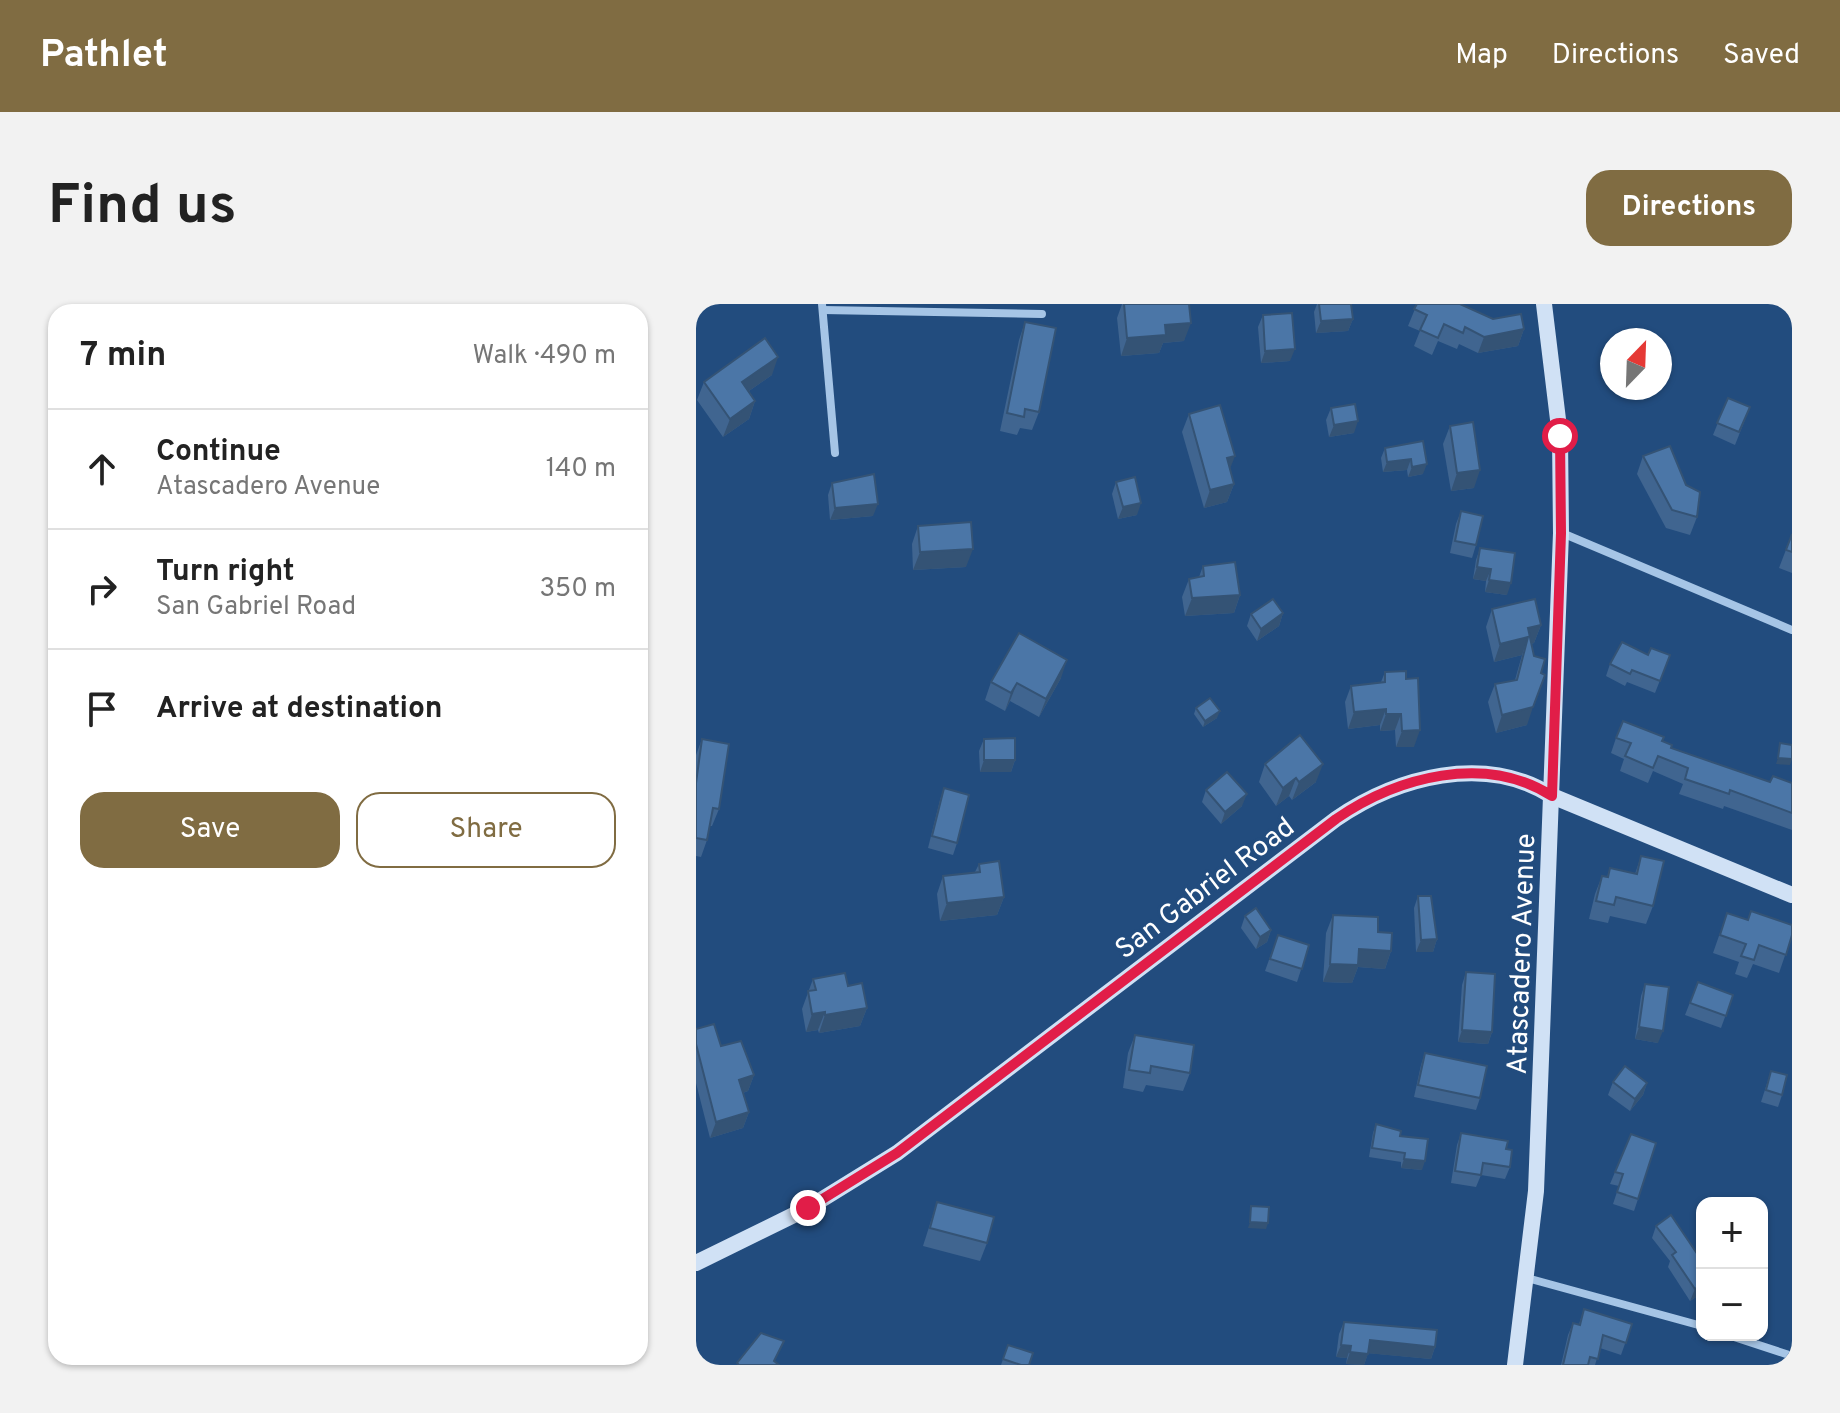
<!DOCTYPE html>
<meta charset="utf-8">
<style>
body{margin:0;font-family:Overpass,sans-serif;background:#f2f2f2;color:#222}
.controls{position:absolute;right:24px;bottom:24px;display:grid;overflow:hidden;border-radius:16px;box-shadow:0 2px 6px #0004}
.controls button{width:72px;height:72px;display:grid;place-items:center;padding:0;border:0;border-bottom:2px solid #e0e0e0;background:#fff;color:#222;font:40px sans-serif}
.compass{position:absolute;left:904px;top:24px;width:72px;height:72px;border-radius:50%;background:#fff;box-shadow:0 2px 6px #0004;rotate:23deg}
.stop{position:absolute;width:24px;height:24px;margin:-18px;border:6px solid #e11d48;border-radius:50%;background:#fff}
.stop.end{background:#e11d48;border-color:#fff;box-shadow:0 2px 8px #0008}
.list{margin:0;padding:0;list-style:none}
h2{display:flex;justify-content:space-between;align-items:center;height:104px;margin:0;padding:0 32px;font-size:34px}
h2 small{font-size:26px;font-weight:400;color:#767676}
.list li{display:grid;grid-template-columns:52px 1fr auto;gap:24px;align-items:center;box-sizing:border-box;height:120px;padding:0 32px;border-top:2px solid #e0e0e0}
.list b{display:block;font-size:30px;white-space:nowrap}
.list p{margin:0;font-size:26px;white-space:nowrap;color:#767676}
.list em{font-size:26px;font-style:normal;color:#767676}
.actions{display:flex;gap:16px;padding:24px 32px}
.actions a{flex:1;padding:18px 0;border:2px solid #806c42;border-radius:24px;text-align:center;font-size:28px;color:#806c42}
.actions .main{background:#806c42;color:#fff}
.icon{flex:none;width:44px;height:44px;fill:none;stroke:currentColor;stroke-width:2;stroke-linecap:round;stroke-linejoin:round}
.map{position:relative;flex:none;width:1096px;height:1061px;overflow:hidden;border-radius:24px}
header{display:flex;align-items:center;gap:48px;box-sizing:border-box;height:112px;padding:0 40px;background:#806c42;color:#fff}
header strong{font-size:38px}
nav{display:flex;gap:44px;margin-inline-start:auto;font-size:28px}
.intro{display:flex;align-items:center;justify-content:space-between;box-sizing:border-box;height:192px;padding:0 48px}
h1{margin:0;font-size:56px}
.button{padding:20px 36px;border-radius:24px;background:#806c42;color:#fff;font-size:28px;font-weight:700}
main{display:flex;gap:48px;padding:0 48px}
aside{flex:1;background:#fff;border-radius:24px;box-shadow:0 2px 6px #0004}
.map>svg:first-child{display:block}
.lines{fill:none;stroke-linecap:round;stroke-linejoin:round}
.street{stroke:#a6c5e6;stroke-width:8}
.secondary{stroke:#d0e1f5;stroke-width:16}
.wall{fill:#406590}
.shaded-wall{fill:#345375}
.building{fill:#4b76a7;stroke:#345375;stroke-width:2}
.route{stroke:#e11d48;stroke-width:10}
.labels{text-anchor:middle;stroke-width:6;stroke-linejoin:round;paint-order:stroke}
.street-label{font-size:28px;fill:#fff;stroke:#224c7e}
</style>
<header>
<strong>Pathlet</strong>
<nav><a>Map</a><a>Directions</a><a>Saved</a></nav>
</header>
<div class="intro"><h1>Find us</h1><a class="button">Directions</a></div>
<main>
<aside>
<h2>7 min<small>Walk · 490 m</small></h2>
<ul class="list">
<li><svg class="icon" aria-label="ahead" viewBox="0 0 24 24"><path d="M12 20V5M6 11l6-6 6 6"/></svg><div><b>Continue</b><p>Atascadero Avenue</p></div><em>140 m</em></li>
<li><svg class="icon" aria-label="right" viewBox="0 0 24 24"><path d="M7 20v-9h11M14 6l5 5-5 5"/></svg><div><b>Turn right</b><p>San Gabriel Road</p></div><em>350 m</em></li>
<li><svg class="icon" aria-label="arrive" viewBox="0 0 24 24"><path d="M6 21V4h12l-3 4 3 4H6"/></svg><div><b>Arrive at destination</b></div></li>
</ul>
<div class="actions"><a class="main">Save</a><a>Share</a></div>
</aside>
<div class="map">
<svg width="1096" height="1061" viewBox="0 0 1096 1061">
<rect width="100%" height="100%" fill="#224c7e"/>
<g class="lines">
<!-- street -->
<g class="street">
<polyline points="126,0 139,149"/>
<polyline points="127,6 346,10"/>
<polyline points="866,229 1096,326"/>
<polyline points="831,974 1006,1022"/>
<polyline points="1032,1031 1096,1052"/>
</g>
<!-- secondary -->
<g class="secondary">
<path d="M 0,959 L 112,904 L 201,849 L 640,515 C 701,473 789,449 856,492 L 1096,591"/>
<polyline points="819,1061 840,887 865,229 864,132 848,0"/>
</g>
</g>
<!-- wall -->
<g class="wall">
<polygon points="426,0 493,0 488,37 467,39 463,49 425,52 421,14"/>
<polygon points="621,0 655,0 657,15 652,27 620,29 618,8"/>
<polygon points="721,0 797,15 828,25 822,42 782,49 763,40 761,45 742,37 736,51 718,42 724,27 712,22"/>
<polygon points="567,11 594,57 565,59 562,23"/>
<polygon points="329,18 343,108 336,126 324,124 321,131 304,127 323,36"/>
<polygon points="916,53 916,84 936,84 934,89 920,90 919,84 914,85 912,63"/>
<polygon points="76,71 53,87 59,97 53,115 27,133 1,96 8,78"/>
<polygon points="1032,94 1054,103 1039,141 1017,131"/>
<polygon points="635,104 658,129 633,133 630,116"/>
<polygon points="493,110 534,165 538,180 531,198 508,204 486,128"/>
<polygon points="754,122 778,184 755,187 747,140"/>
<polygon points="727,137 727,170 712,173 711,166 687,168 685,154 689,144"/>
<polygon points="947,152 1001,213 994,231 970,224 941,170"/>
<polygon points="420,178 441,211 422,215 416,190"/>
<polygon points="136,179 177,212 134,216 132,191"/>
<polygon points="765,207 780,241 776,254 754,249 760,220"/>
<polygon points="222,222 270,263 217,266 216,240"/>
<polygon points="1096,230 1096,269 1083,264"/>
<polygon points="784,244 811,291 789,288 790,277 777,275 780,256"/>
<polygon points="507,262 544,291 538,309 489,312 486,293 493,275 503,273"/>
<polygon points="796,305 845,321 838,339 835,340 831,421 800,429 792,398 799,380 819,376 826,351 798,358 790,323"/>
<polygon points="587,309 583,322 561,337 551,322 555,310"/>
<polygon points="952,351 974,351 959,389 931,378 929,382 910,372 914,360"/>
<polygon points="689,368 718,443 700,443 699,426 684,427 684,421 652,425 649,398 655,382 685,378"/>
<polygon points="365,374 343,413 314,397 309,407 289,396 295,378"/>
<polygon points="500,404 521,414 507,423 498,410"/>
<polygon points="920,434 966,437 975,444 1074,478 1096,479 1096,526 1028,502 1027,505 983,490 987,480 957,467 952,479 924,467 928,455 915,449"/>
<polygon points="6,435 23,505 16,522 14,522 11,536 5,553 0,552 0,451"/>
<polygon points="288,435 319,456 315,468 284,468 283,447"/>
<polygon points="569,460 620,478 596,496 593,492 580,502 563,478"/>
<polygon points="248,484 261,539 257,551 232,544 244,496"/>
<polygon points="510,486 546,502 525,520 506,498"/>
<polygon points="945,552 957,602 950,620 914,612 912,619 893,615 899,590 906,572 911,573 914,564 939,570"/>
<polygon points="283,560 308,593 301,611 244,617 241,590 247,572 279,568"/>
<polygon points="722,592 741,635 737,648 720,648 718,604"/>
<polygon points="1031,609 1096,631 1083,669 1057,660 1051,674 1039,670 1043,658 1017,649"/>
<polygon points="637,611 682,628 695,647 689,665 662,663 656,679 627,678 630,629"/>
<polygon points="549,612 575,626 571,638 560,645 545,624"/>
<polygon points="582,631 613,641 601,678 569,667"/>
<polygon points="770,668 796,728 792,740 762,738 766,681"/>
<polygon points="117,675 152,682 171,704 164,722 123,729 122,726 110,728 106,705"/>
<polygon points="1002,678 1037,691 1025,724 989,711"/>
<polygon points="949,680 962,739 939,735 945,692"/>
<polygon points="0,725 25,742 58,771 52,787 47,789 53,808 47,824 14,834 0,779"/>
<polygon points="439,731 494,769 487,787 450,781 447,788 427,784 432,749"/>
<polygon points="729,749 784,794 780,806 718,793 725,761"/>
<polygon points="1075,767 1086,791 1082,803 1065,798"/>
<polygon points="917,778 951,779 947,791 934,807 912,791"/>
<polygon points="680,820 704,832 726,866 705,864 705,858 673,853 677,829"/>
<polygon points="765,829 810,845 814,863 809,875 785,871 780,883 755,879 761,841"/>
<polygon points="935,830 942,895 938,907 917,900 923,882 914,880"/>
<polygon points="241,898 291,939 284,957 227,942"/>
<polygon points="975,911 1006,989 994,997 972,963 974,957 956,934 960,922"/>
<polygon points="888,1005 936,1020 925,1051 904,1044 899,1061 865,1061 872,1031 877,1019 883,1020"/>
<polygon points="648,1018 739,1043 735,1055 672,1049 668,1061 650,1060 651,1054 640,1053 643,1030"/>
<polygon points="312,1041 333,1061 305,1061"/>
</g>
<!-- shaded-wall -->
<g class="shaded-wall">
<polygon points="657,15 652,27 620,29 625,17"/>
<polygon points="495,19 488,37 467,39 463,49 425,52 431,34 469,21"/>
<polygon points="828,25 822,42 782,49 788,33"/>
<polygon points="599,45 594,57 565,59 569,47"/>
<polygon points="82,53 76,71 40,96 46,78"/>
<polygon points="922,84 936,84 934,89 920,90"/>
<polygon points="59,97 53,115 27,133 34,115"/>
<polygon points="662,117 658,129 633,133 638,121"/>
<polygon points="539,152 532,170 531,154"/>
<polygon points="715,155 711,166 687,168 691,158"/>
<polygon points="731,160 727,170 712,173 716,163"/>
<polygon points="784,166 778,184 755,187 761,169"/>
<polygon points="538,180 531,198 508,204 514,186"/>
<polygon points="445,199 441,211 422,215 427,203"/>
<polygon points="182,200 177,212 134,216 139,204"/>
<polygon points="277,245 270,263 217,266 224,248"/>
<polygon points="781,263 795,265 790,277 777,275"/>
<polygon points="793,276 815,279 811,291 789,288"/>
<polygon points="544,291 538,309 489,312 496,294"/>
<polygon points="587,309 583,322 561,337 565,325"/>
<polygon points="845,321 838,339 830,341 832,333 826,351 798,358 804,340 832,324"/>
<polygon points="371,356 365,374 343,413 350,395"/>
<polygon points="321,379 314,397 309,407 315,389"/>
<polygon points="837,403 831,421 800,429 806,411"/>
<polygon points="690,405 684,421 652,425 658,408"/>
<polygon points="524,407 521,414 507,423 509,417"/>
<polygon points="690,410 705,410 699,426 684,427"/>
<polygon points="724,426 718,443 700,443 706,427"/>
<polygon points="1082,454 1096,455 1094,461 1080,460"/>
<polygon points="288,456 319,456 315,468 284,468"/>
<polygon points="627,460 620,478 596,496 603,478"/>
<polygon points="600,474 593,492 580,502 587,484"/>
<polygon points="551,490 546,502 525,520 529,508"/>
<polygon points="308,593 301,611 244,617 251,599"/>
<polygon points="575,626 571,638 560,645 564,633"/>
<polygon points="741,635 737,648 720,648 725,636"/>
<polygon points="663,645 695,647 689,665 662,663 656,679 627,678 634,660"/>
<polygon points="171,704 164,722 123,729 129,711"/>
<polygon points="129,708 122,726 110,728 116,710"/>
<polygon points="943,723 967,727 962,739 939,735"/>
<polygon points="766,726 796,728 792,740 762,738"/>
<polygon points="58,771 52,787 37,792 43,776"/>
<polygon points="951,779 947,791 934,807 939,795"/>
<polygon points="53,808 47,824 14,834 20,818"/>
<polygon points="708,855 729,857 726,866 705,864"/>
<polygon points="554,918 572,919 570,925 552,924"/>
<polygon points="1006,980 1006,989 994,997 999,985"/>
<polygon points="674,1036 739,1043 735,1055 669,1049"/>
<polygon points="645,1041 655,1042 651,1054 640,1053"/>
<polygon points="654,1048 672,1050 668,1061 650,1060"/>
</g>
<!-- building -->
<g class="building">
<polygon points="428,0 493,0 495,19 469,21 470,31 431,34"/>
<polygon points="623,0 655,0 657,15 625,17"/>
<polygon points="721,0 764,0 797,15 825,10 828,25 788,33 769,23 767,29 748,20 742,34 724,26 731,11 718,5"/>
<polygon points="596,9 599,45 569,47 567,11"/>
<polygon points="329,18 360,24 343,108 329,105 328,113 311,109"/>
<polygon points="69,34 82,53 46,78 59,97 34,115 8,78"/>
<polygon points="1032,94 1054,103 1043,128 1021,119"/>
<polygon points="659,100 662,117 638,121 635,104"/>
<polygon points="524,101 539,152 531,154 538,180 514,186 493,110"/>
<polygon points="777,118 784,166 761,169 754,122"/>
<polygon points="727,137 731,160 716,163 715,155 691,158 689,144"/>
<polygon points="974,142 990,181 1004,188 1001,213 976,206 947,152"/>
<polygon points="178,170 182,200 139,204 136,179"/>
<polygon points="439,173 445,199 427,203 420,178"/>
<polygon points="765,207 787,212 780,241 759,237"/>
<polygon points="275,218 277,245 224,248 222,222"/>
<polygon points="1096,230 1096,248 1090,246"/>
<polygon points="784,244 819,249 815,279 793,276 795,265 781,263"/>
<polygon points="539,258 544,291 496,294 493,275 508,272 507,262"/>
<polygon points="577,295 587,309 565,325 555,310"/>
<polygon points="839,295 845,321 832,324 838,352 849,355 845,369 849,371 837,403 806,411 799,380 821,376 832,333 804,340 796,305"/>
<polygon points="323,329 371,356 350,395 321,379 315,389 295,378"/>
<polygon points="926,338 952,351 955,344 974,351 964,377 936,366 934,370 914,360"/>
<polygon points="710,367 710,375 722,374 724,426 706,427 705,410 690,410 690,405 658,408 655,382 689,378 689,368"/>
<polygon points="514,394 524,407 509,417 500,404"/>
<polygon points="927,417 968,433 966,437 976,441 975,444 1074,478 1077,472 1096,479 1096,509 1034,486 1033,490 989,475 992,464 962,452 957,464 929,452 935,439 920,434"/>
<polygon points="604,431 627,460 603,478 600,474 587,484 569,460"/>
<polygon points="319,434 319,456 288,456 288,435"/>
<polygon points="6,435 33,440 23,505 17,504 11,536 0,534 0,479"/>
<polygon points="1084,439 1096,441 1096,455 1082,454"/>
<polygon points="531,468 551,490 529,508 510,486"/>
<polygon points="248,484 273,491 261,539 236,532"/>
<polygon points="945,552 968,557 957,602 920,593 918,601 900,597 906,572 912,573 914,564 941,570"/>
<polygon points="303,557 308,593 251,599 247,572 284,568 283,560"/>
<polygon points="722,592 735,592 741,635 725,636"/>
<polygon points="560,604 575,626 564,633 549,612"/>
<polygon points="1055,607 1096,621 1096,631 1090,651 1063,641 1058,656 1045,652 1050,640 1024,631 1031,609 1052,616"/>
<polygon points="637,611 682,613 682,628 696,629 695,647 663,645 662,661 634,660"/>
<polygon points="582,631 613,641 606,665 574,655"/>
<polygon points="770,668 799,670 796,728 766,726"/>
<polygon points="149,669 152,682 166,679 171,704 129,711 129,708 116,710 112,687 120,686 117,675"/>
<polygon points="1002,678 1037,691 1030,712 994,699"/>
<polygon points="949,680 973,683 967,727 943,723"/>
<polygon points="18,720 25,742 45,737 58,771 43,776 53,808 20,818 0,740 0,725"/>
<polygon points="439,731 498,741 494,769 455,762 454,769 433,766"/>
<polygon points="729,749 791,762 784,794 722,781"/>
<polygon points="929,762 951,779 939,795 917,778"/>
<polygon points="1075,767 1091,771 1086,791 1070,786"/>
<polygon points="680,820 705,827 704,832 732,835 729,857 708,855 709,849 676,844"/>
<polygon points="765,829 812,837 810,845 816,846 814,863 787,859 785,871 759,867"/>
<polygon points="935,830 960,839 942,895 921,888 927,870 919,868"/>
<polygon points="241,898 298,913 291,939 234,924"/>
<polygon points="555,902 573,903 572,919 554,918"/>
<polygon points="975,911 1006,957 1006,980 999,985 976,951 980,948 960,922"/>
<polygon points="888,1005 936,1020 930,1039 907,1031 902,1055 894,1053 892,1061 867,1061 877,1019 884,1021"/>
<polygon points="648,1018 741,1026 739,1043 674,1036 672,1050 654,1048 655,1042 645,1041"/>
<polygon points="65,1029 88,1037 78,1057 83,1061 43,1061 41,1059"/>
<polygon points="312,1041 337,1049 333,1061 325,1061 307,1055"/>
</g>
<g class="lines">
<!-- route -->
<path class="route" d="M 112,904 L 201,849 L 640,515 C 701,473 789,449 856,492 L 865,229 L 864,132"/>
</g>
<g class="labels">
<!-- street labels -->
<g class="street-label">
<text transform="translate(508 583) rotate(-37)" y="10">San Gabriel Road</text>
<text transform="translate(824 650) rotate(-88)" y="10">Atascadero Avenue</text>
</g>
</g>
</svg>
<div class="controls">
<button>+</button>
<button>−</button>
</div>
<svg class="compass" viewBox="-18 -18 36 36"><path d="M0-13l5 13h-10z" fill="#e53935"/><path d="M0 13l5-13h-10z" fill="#767676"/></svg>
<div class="stop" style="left:864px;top:132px"></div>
<div class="stop end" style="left:112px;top:904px"></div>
</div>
</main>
